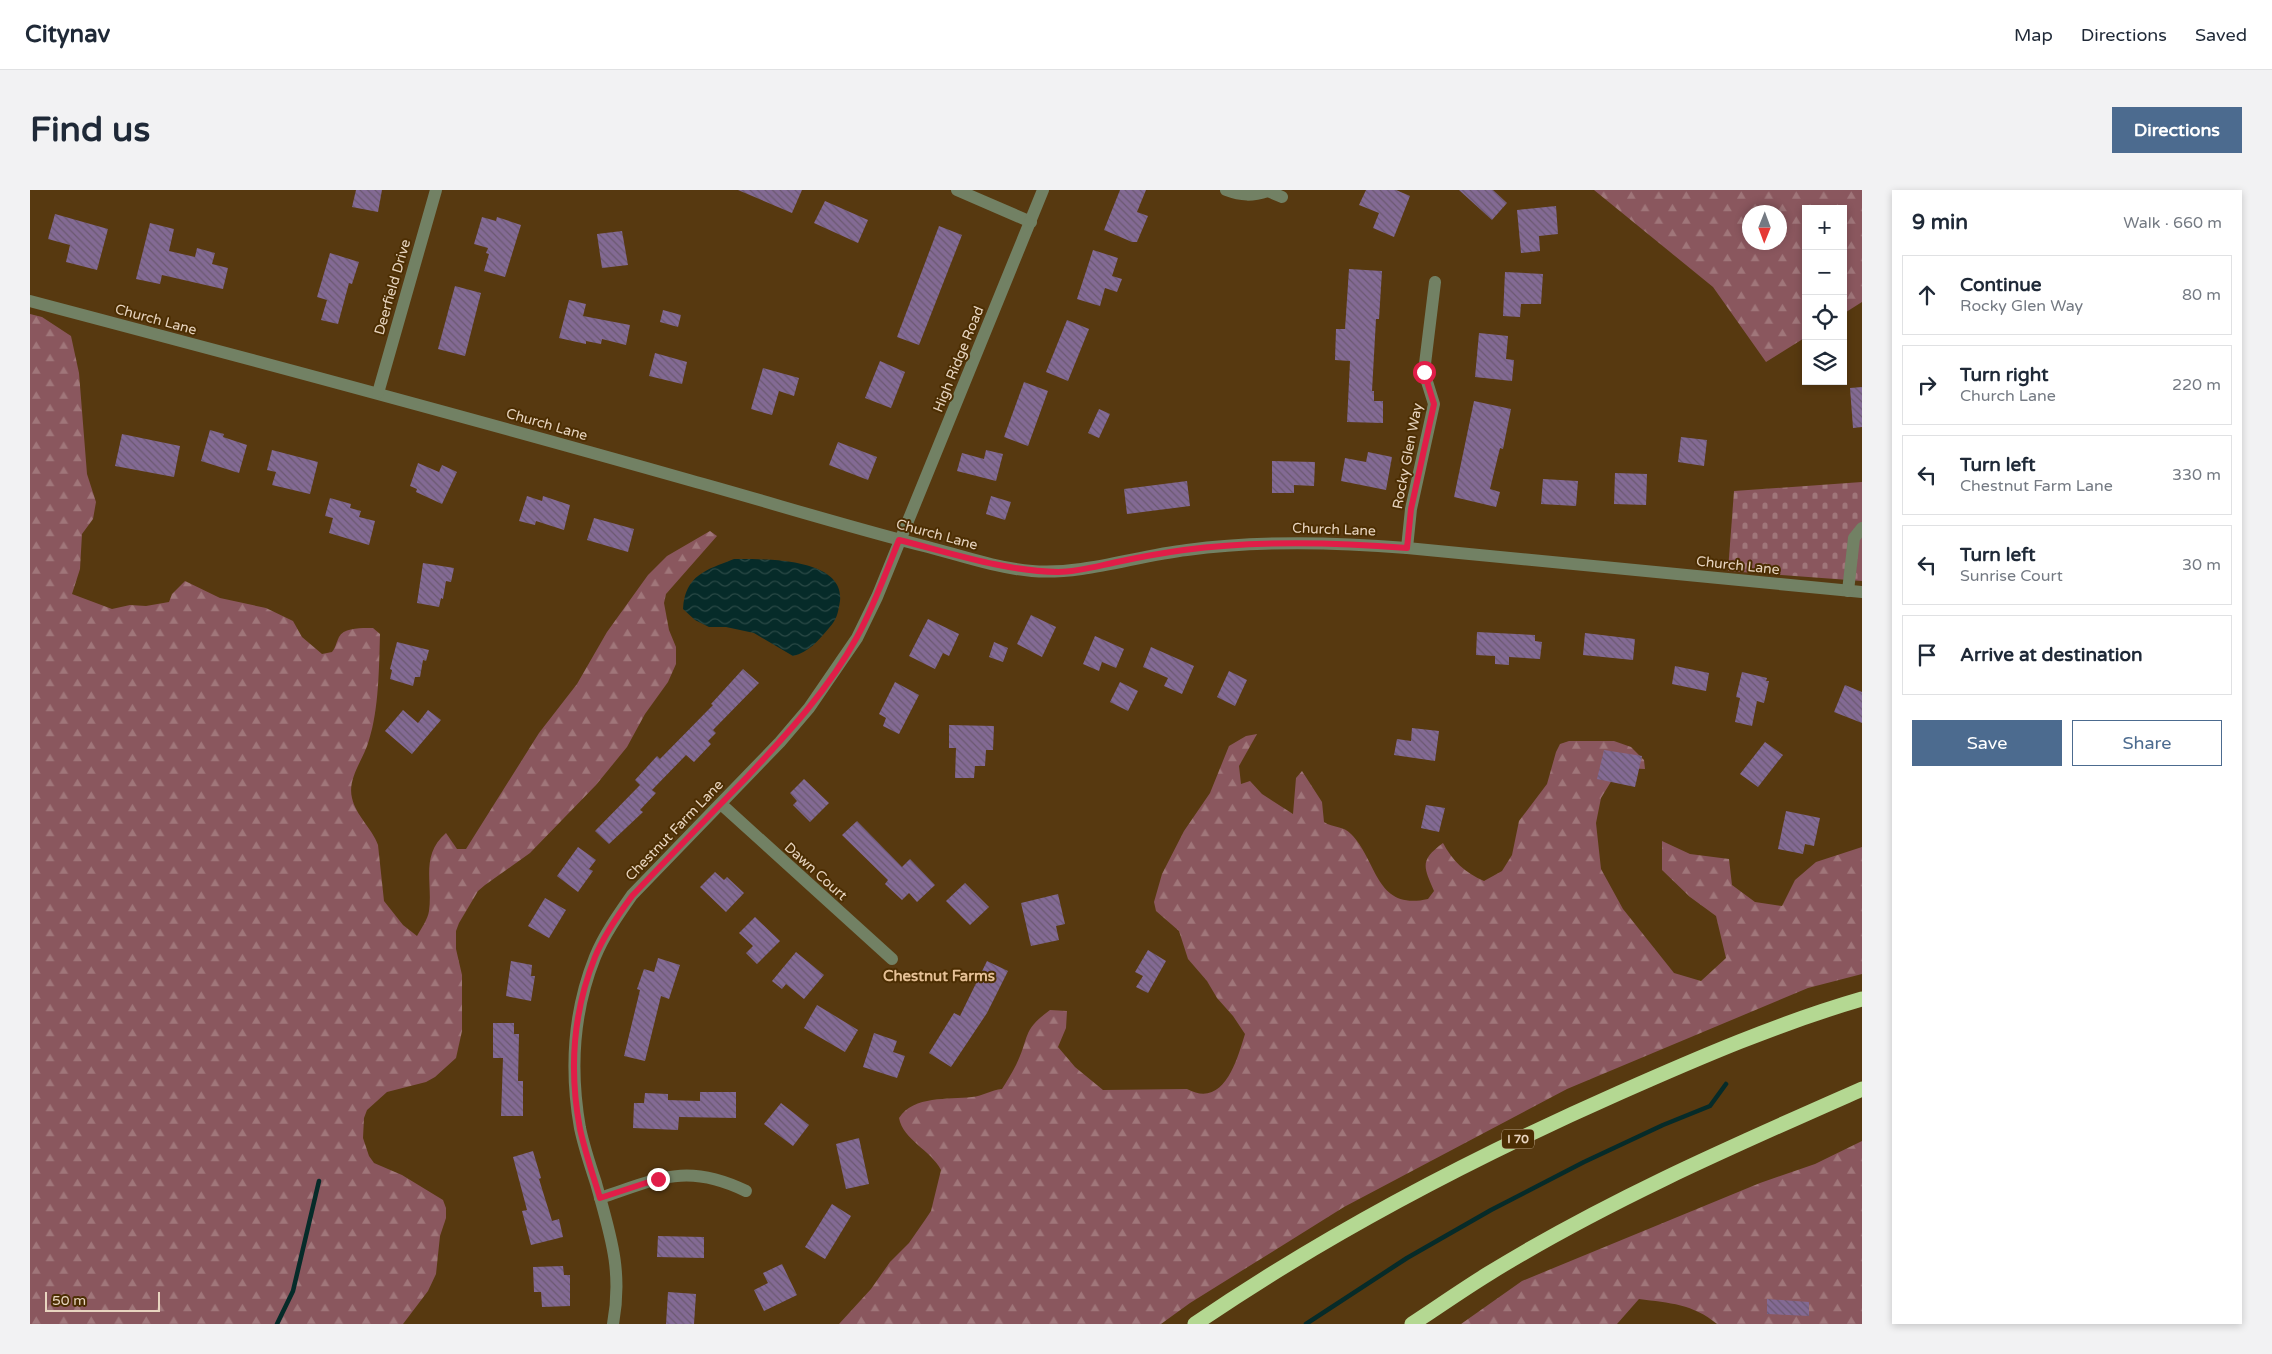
<!DOCTYPE html>
<meta charset="utf-8">
<style>
body{margin:0;font-family:"Varela Round",sans-serif;background:#f2f2f3;color:#1f2937}
.controls{position:absolute;right:15px;top:15px;display:grid;overflow:hidden;border-radius:0px;box-shadow:0 2px 8px #0003}
.controls button{width:45px;height:45px;display:grid;place-items:center;padding:0;border:0;border-bottom:1px solid #e0e1e3;background:#fff;color:#1f2937;font:25px sans-serif}
.compass{position:absolute;left:1712px;top:15px;width:45px;height:45px;border-radius:50%;background:#fff;box-shadow:0 2px 8px #0003;rotate:181deg}
.scale{position:absolute;left:15px;bottom:12px;width:115px;box-sizing:border-box;padding-left:5px;border:2px solid #e8d5c0;border-top:0;font-size:14px;line-height:18px;white-space:nowrap;color:#e8d5c0;-webkit-text-stroke:4px #4c2e03;paint-order:stroke}
.stop{position:absolute;width:15px;height:15px;margin:-11px;border:4px solid #e11d48;border-radius:50%;background:#fff}
.stop.end{background:#e11d48;border-color:#fff;box-shadow:0 1px 5px #0008}
.list{margin:0;padding:0;list-style:none}
h2{display:flex;justify-content:space-between;align-items:center;height:65px;margin:0;padding:0 20px;font-size:21px}
h2 small{font-size:16px;font-weight:400;color:#747a83}
.list li{display:grid;grid-template-columns:32px 1fr auto;gap:15px;align-items:center;box-sizing:border-box;height:80px;margin:0 10px 10px;padding:0 10px;border:1px solid #e0e1e3;border-radius:0px}
.list b{display:block;font-size:19px;white-space:nowrap}
.list p{margin:0;font-size:16px;white-space:nowrap;color:#747a83}
.list em{font-size:16px;font-style:normal;color:#747a83}
.actions{display:flex;gap:10px;padding:15px 20px}
.actions a{flex:1;padding:11px 0;border:1px solid #4c6b8f;border-radius:0px;text-align:center;font-size:18px;color:#4c6b8f}
.actions .main{background:#4c6b8f;color:#fff}
.icon{flex:none;width:28px;height:28px;fill:none;stroke:currentColor;stroke-width:2;stroke-linecap:round;stroke-linejoin:round}
.map{position:relative;flex:none;width:1832px;height:1134px;overflow:hidden;border-radius:0px}
header{display:flex;align-items:center;gap:30px;box-sizing:border-box;height:70px;padding:0 25px;background:#fff;border-bottom:1px solid #e0e1e3}
header strong{font-size:24px}
nav{display:flex;gap:28px;margin-inline-start:auto;font-size:18px}
.intro{display:flex;align-items:center;justify-content:space-between;box-sizing:border-box;height:120px;padding:0 30px}
h1{margin:0;font-size:35px}
.button{padding:12px 22px;border-radius:0px;background:#4c6b8f;color:#fff;font-size:18px;font-weight:700}
main{display:flex;gap:30px;padding:0 30px}
aside{flex:1;background:#fff;border-radius:0px;box-shadow:0 2px 8px #0003}
.map>svg:first-child{display:block}
.forest{fill:url(#forest-firs);fill-rule:evenodd}
.cemetery{fill:url(#cemetery-stones)}
.water{fill:url(#water-waves)}
.lines{fill:none;stroke-linecap:round;stroke-linejoin:round}
.stream{stroke:#062b29;stroke-width:4.5}
.building{fill:url(#building-back-hatch)}
.minor{stroke:#728164;stroke-width:12}
.highway{stroke:#b4d892;stroke-width:15}
.route{stroke:#e11d48;stroke-width:6}
.labels{text-anchor:middle;stroke-width:4;stroke-linejoin:round;paint-order:stroke}
.shield{fill:#4c2e03;stroke:#b9a387;stroke-width:1}
.shield-label{font-size:12px;font-weight:bold;fill:#e8d5c0}
.street-label{font-size:14px;fill:#e8d5c0;stroke:#4c2e03}
.neighbourhood-label{font-size:15px;font-weight:bold;fill:#e6c197;stroke:#4c2e03}
</style>
<header>
<strong>Citynav</strong>
<nav><a>Map</a><a>Directions</a><a>Saved</a></nav>
</header>
<div class="intro"><h1>Find us</h1><a class="button">Directions</a></div>
<main>
<div class="map">
<svg width="1832" height="1134" viewBox="0 0 1832 1134">
<defs>
<pattern id="forest-firs" width="22" height="20" patternUnits="userSpaceOnUse" patternTransform="scale(1.25)"><rect width="22" height="20" fill="#8a575e"/><path d="M5 1l3.5 6h-7zM16 11l3.5 6h-7z" fill="#a0767a"/></pattern>
<pattern id="cemetery-stones" width="16" height="16" patternUnits="userSpaceOnUse" patternTransform="scale(1.25)"><rect width="16" height="16" fill="#8a575e"/><path d="M2 7V4a2 2 0 0 1 4 0v3zM10 15v-3a2 2 0 0 1 4 0v3z" fill="#a0767a"/></pattern>
<pattern id="water-waves" width="16" height="10" patternUnits="userSpaceOnUse" patternTransform="scale(1.25)"><rect width="16" height="10" fill="#062b29"/><path d="M0 5q4-4 8 0t8 0" fill="none" stroke="#2a4946"/></pattern>
<pattern id="building-back-hatch" width="6" height="6" patternUnits="userSpaceOnUse" patternTransform="scale(1.25)"><rect width="6" height="6" fill="#836a94"/><path d="M-1 5l2 2M0 0l6 6M5-1l2 2" fill="none" stroke="#6b5970"/></pattern>
</defs>
<rect width="100%" height="100%" fill="#573910"/>
<!-- forest -->
<g class="forest">
<path d="M 1564,0 L 1832,0 L 1832,112 L 1813,124 L 1813,19 L 1776,19 L 1776,147 L 1736,172 L 1683,97 ZM 1750,22 L 1750,52 L 1720,52 L 1720,22 Z"/>
<path d="M 0,124 L 12,127 L 41,146 L 49,183 L 57,284 L 66,312 L 63,329 L 52,344 L 50,379 L 42,404 L 82,419 L 100,415 L 116,416 L 139,412 L 142,404 L 155,391 L 190,408 L 236,418 L 263,431 L 272,447 L 292,464 L 302,462 C 306,457 306,453 309,447 C 314,437 333,438 343,438 L 350,444 C 349,477 349,519 339,550 C 334,569 317,588 322,608 C 326,626 342,638 348,655 L 354,711 L 373,735 L 387,746 C 391,739 398,729 399,721 C 403,693 390,665 416,643 L 427,659 L 436,659 L 509,543 L 547,494 L 577,442 L 618,385 L 637,366 L 680,341 L 687,346 L 636,404 L 634,413 L 639,440 L 646,457 L 646,474 L 638,492 L 615,524 L 597,557 L 566,595 L 500,663 L 455,695 L 448,701 L 429,733 L 426,741 L 426,759 L 432,785 L 432,841 L 426,868 L 405,887 L 396,892 L 357,902 L 337,920 L 334,928 L 333,948 L 339,966 L 344,973 L 372,985 L 413,1010 L 416,1018 L 416,1028 L 410,1046 L 406,1084 L 398,1101 L 373,1134 L 0,1134 Z"/>
<path d="M 1227,544 L 1209,576 L 1211,594 L 1220,591 L 1232,604 L 1263,624 L 1266,588 L 1272,581 L 1292,612 L 1294,632 C 1303,638 1314,636 1321,644 C 1348,671 1345,721 1398,709 L 1404,701 C 1393,676 1390,670 1413,653 C 1422,670 1435,683 1454,691 L 1472,681 L 1482,665 L 1489,631 L 1517,594 L 1526,562 L 1530,554 L 1539,551 L 1584,551 L 1601,557 L 1614,570 L 1615,579 L 1594,578 L 1585,585 L 1571,608 L 1566,633 L 1571,679 L 1593,719 L 1644,783 L 1671,791 L 1696,768 L 1686,726 L 1660,707 L 1632,680 L 1632,651 L 1660,664 L 1699,669 L 1702,695 L 1725,712 L 1752,716 L 1765,690 L 1786,672 L 1832,657 L 1832,784 L 1778,798 L 1537,899 L 1314,1017 L 1160,1113 L 1131,1134 L 809,1134 L 841,1099 L 860,1072 L 879,1053 L 895,1030 L 901,1021 L 911,980 C 901,960 873,950 869,928 C 884,905 918,910 942,907 C 953,906 961,900 972,899 C 977,891 982,883 986,875 C 1000,847 991,841 1020,820 L 1037,821 L 1036,838 L 1028,857 L 1045,877 L 1073,900 L 1157,899 C 1194,919 1207,870 1215,844 L 1203,826 L 1187,808 L 1177,791 L 1158,769 L 1149,741 L 1126,721 L 1124,712 L 1132,684 L 1154,641 L 1180,603 L 1199,556 L 1216,546 Z"/>
<path d="M 1832,951 L 1832,1134 L 1687,1134 C 1663,1114 1640,1113 1609,1109 L 1587,1134 L 1431,1134 L 1492,1091 L 1730,993 L 1785,974 Z"/>
</g>
<!-- cemetery -->
<polygon class="cemetery" points="1832,292 1832,391 1698,381 1704,301"/>
<!-- water -->
<path class="water" d="M 704,369 C 731,369 815,367 810,411 C 808,423 807,429 799,438 C 788,451 779,462 763,466 L 724,443 L 696,437 L 679,437 L 665,430 L 653,419 C 655,385 676,380 704,369 Z"/>
<g class="lines">
<!-- stream -->
<g class="stream">
<polyline points="247,1134 263,1101 289,991"/>
<polyline points="1276,1134 1377,1068 1461,1020 1554,972 1633,935 1680,916 1696,894"/>
</g>
</g>
<!-- building -->
<g class="building">
<polygon points="326,0 352,0 348,22 322,17"/>
<polygon points="708,0 772,0 762,23"/>
<polygon points="1090,0 1116,0 1107,22 1118,26 1107,52 1102,52 1074,40"/>
<polygon points="1336,0 1366,0 1380,6 1364,47 1343,38 1349,23 1329,15"/>
<polygon points="1429,0 1463,0 1477,13 1462,30"/>
<polygon points="795,11 838,30 828,53 784,33"/>
<polygon points="1526,16 1528,44 1509,46 1510,61 1491,63 1487,20"/>
<polygon points="25,24 78,39 67,80 36,72 40,55 18,49"/>
<polygon points="452,27 466,31 467,27 491,35 475,87 454,81 459,64 456,63 458,58 444,54"/>
<polygon points="120,33 144,39 139,61 165,67 167,58 185,63 182,74 198,78 193,99 132,85 130,94 106,89"/>
<polygon points="909,36 932,45 889,155 867,147"/>
<polygon points="592,41 598,75 572,78 567,44"/>
<polygon points="1063,60 1088,68 1082,86 1092,89 1087,102 1075,98 1070,116 1047,109"/>
<polygon points="300,63 329,72 322,94 319,93 308,134 291,130 297,110 287,107"/>
<polygon points="1319,79 1352,81 1349,129 1346,129 1342,201 1344,201 1344,211 1353,211 1353,233 1317,232 1320,171 1305,170 1306,139 1315,139"/>
<polygon points="1475,82 1513,84 1511,114 1491,114 1490,127 1473,126"/>
<polygon points="425,96 451,103 435,166 408,159"/>
<polygon points="539,110 556,114 553,126 600,135 596,155 572,149 571,154 556,151 556,154 529,148"/>
<polygon points="633,120 651,125 648,137 630,132"/>
<polygon points="1037,130 1059,139 1038,191 1016,182"/>
<polygon points="1449,143 1478,146 1476,169 1484,170 1482,191 1445,187"/>
<polygon points="625,163 657,172 652,194 619,186"/>
<polygon points="850,171 875,182 861,218 835,208"/>
<polygon points="733,178 769,188 764,206 749,201 742,225 721,219"/>
<polygon points="994,192 1018,201 998,256 974,247"/>
<polygon points="1832,197 1832,237 1823,238 1820,198"/>
<polygon points="1444,211 1481,219 1473,259 1470,258 1460,299 1470,302 1466,317 1424,307"/>
<polygon points="1069,219 1080,224 1069,248 1058,243"/>
<polygon points="180,240 194,244 193,247 217,255 209,283 171,271"/>
<polygon points="92,244 150,256 144,287 85,276"/>
<polygon points="1651,247 1677,250 1674,276 1648,272"/>
<polygon points="808,252 847,267 838,290 799,275"/>
<polygon points="242,260 288,272 280,304 242,295 246,282 237,280"/>
<polygon points="956,260 973,264 966,291 927,281 932,263 954,269"/>
<polygon points="1338,262 1362,267 1356,300 1311,291 1315,268 1336,272"/>
<polygon points="1242,271 1285,272 1284,296 1264,295 1264,303 1242,303"/>
<polygon points="388,273 409,282 412,275 427,282 412,314 386,302 387,299 380,296"/>
<polygon points="1585,283 1617,284 1616,315 1584,314"/>
<polygon points="1513,289 1548,291 1546,316 1511,314"/>
<polygon points="1157,291 1160,316 1097,324 1094,299"/>
<polygon points="497,306 512,311 513,306 540,315 534,340 506,331 505,335 489,331"/>
<polygon points="961,306 981,312 975,330 956,324"/>
<polygon points="300,308 321,314 320,318 331,321 329,327 345,331 339,355 299,343 303,328 295,326"/>
<polygon points="564,328 604,339 598,362 557,350"/>
<polygon points="393,373 424,378 421,392 416,391 413,409 411,408 409,417 387,413"/>
<polygon points="1001,425 1026,437 1012,467 987,454"/>
<polygon points="898,429 929,444 919,466 913,463 905,479 879,466"/>
<polygon points="1447,442 1505,445 1505,451 1512,452 1510,469 1479,467 1479,475 1465,474 1465,466 1446,465"/>
<polygon points="1555,443 1605,449 1603,470 1553,465"/>
<polygon points="1065,446 1094,459 1086,478 1072,472 1069,481 1053,474"/>
<polygon points="367,452 399,460 396,471 393,470 390,487 385,487 383,496 360,489 362,480 360,479"/>
<polygon points="964,452 978,458 973,472 959,467"/>
<polygon points="1121,457 1164,476 1152,504 1134,496 1138,488 1113,477"/>
<polygon points="1645,476 1679,483 1676,501 1642,494"/>
<polygon points="713,479 729,493 683,540 686,543 678,551 681,554 664,572 656,565 622,600 626,603 610,620 613,622 579,654 565,641 610,595 605,590 627,566 630,569 683,515 681,514"/>
<polygon points="1199,481 1217,490 1205,516 1187,507"/>
<polygon points="1712,482 1737,488 1736,491 1739,491 1734,513 1727,511 1722,536 1705,532 1710,508 1706,507"/>
<polygon points="865,492 889,505 869,544 853,536 856,528 849,524"/>
<polygon points="1090,492 1108,501 1098,521 1080,512"/>
<polygon points="1815,495 1832,502 1832,533 1804,522"/>
<polygon points="373,520 388,533 398,520 411,530 382,564 355,541"/>
<polygon points="919,535 964,536 963,560 956,560 955,576 945,576 944,588 925,588 926,558 919,558"/>
<polygon points="1382,538 1409,541 1405,571 1364,565 1367,549 1381,551"/>
<polygon points="1735,552 1753,565 1728,597 1710,584"/>
<polygon points="1574,560 1612,566 1605,597 1567,589"/>
<polygon points="774,589 799,613 780,632 763,615 767,611 760,603"/>
<polygon points="1396,615 1415,618 1409,642 1391,638"/>
<polygon points="1756,621 1790,628 1784,656 1775,654 1773,664 1748,659"/>
<polygon points="827,631 872,677 880,669 905,695 887,712 879,703 872,710 855,694 858,690 812,645"/>
<polygon points="548,657 566,670 559,679 563,681 548,702 527,686"/>
<polygon points="685,682 694,690 697,687 714,703 696,722 670,697"/>
<polygon points="935,693 959,717 940,735 916,711"/>
<polygon points="1028,704 1035,734 1026,736 1029,750 1001,756 991,713"/>
<polygon points="515,708 536,720 519,748 498,736"/>
<polygon points="725,727 750,751 727,774 716,763 723,756 709,743"/>
<polygon points="1118,760 1136,771 1118,803 1106,797 1113,786 1105,782"/>
<polygon points="766,762 794,785 774,809 756,794 752,799 742,791"/>
<polygon points="628,768 650,775 639,809 631,806 615,871 594,866 610,800 607,799 614,779 624,782"/>
<polygon points="481,771 502,775 501,786 505,786 501,811 476,806"/>
<polygon points="957,771 978,781 957,823 921,877 899,863 924,823 930,826"/>
<polygon points="787,815 828,840 815,862 774,838"/>
<polygon points="463,833 484,833 484,844 489,844 488,891 493,891 493,926 471,926 473,868 463,868"/>
<polygon points="844,843 867,851 863,862 875,866 867,888 833,877"/>
<polygon points="670,902 706,902 706,928 649,927 648,940 603,938 604,913 614,913 615,903 638,904 638,910 670,911"/>
<polygon points="751,913 779,935 763,956 734,934"/>
<polygon points="829,948 839,994 816,999 806,954"/>
<polygon points="503,961 511,988 509,989 522,1031 529,1029 533,1047 501,1055 492,1021 497,1020 483,967"/>
<polygon points="802,1014 821,1026 795,1069 775,1057"/>
<polygon points="628,1046 674,1047 674,1068 627,1067"/>
<polygon points="752,1074 767,1105 734,1121 724,1100 738,1093 733,1083"/>
<polygon points="533,1076 534,1085 540,1085 540,1116 512,1117 511,1102 504,1102 503,1077"/>
<polygon points="638,1102 666,1104 664,1134 636,1134"/>
<polygon points="1737,1109 1779,1112 1779,1126 1737,1124"/>
</g>
<g class="lines">
<!-- minor -->
<g class="minor">
<polyline points="927,0 1001,32"/>
<path d="M 1196,0 C 1212,6 1222,6 1238,1 L 1252,7"/>
<path d="M 0,111 C 220,169 440,228 659,290 C 739,312 818,337 898,357 C 932,366 967,378 1002,381 C 1054,385 1105,366 1157,360 C 1230,350 1303,352 1377,358 L 1832,402"/>
<polyline points="348,203 406,0"/>
<polyline points="1377,358 1381,319 1404,214 1394,182 1405,92"/>
<polyline points="1818,401 1824,348 1832,338"/>
<polyline points="691,614 862,769"/>
<path d="M 570,1008 C 628,989 656,972 716,1001"/>
<path d="M 583,1134 C 593,1080 580,1044 566,993 C 560,975 554,957 550,938 C 540,881 543,822 565,767 C 574,745 588,725 602,705 L 750,552 L 779,518 L 827,448 L 847,407 L 1013,0"/>
</g>
<!-- highway -->
<g class="highway">
<path d="M 1165,1134 C 1298,1043 1442,968 1589,903 C 1668,868 1749,833 1832,809"/>
<path d="M 1382,1134 C 1408,1117 1432,1100 1458,1084 C 1576,1011 1705,955 1832,899"/>
</g>
</g>
<g class="lines">
<!-- route -->
<path class="route" d="M 628,989 L 570,1008 C 563,985 555,962 550,939 C 539,881 543,822 565,767 C 574,745 588,725 602,706 C 640,666 679,626 718,586 C 758,543 799,499 827,447 C 844,416 856,382 869,350 C 921,363 974,381 1028,382 C 1048,382 1068,376 1087,372 C 1110,367 1132,363 1154,360 C 1228,350 1303,352 1377,358 L 1381,319 L 1404,214 L 1394,182"/>
</g>
<g class="labels">
<!-- shield labels -->
<rect class="shield" x="1472" y="939.5" width="32" height="19" rx="4"/>
<g class="shield-label">
<text x="1488" y="953">I 70</text>
</g>
<!-- street labels -->
<g class="street-label">
<text transform="translate(362 97) rotate(-74)" y="5">Deerfield Drive</text>
<text transform="translate(126 129) rotate(15)" y="5">Church Lane</text>
<text transform="translate(928 169) rotate(-68)" y="5">High Ridge Road</text>
<text transform="translate(517 234) rotate(16)" y="5">Church Lane</text>
<text transform="translate(1377 266) rotate(-79)" y="5">Rocky Glen Way</text>
<text transform="translate(1304 339) rotate(2)" y="5">Church Lane</text>
<text transform="translate(907 344) rotate(15)" y="5">Church Lane</text>
<text transform="translate(1708 375) rotate(6)" y="5">Church Lane</text>
<text transform="translate(644 640) rotate(-46)" y="5">Chestnut Farm Lane</text>
<text transform="translate(786 681) rotate(42)" y="5">Dawn Court</text>
</g>
<!-- neighbourhood labels -->
<g class="neighbourhood-label">
<text x="909" y="791">Chestnut Farms</text>
</g>
</g>
</svg>
<div class="controls">
<button>+</button>
<button>−</button>
<button><svg class="icon" aria-label="locate" viewBox="0 0 24 24"><circle cx="12" cy="12" r="6"/><path d="M12 2v4M12 18v4M2 12h4M18 12h4"/></svg></button>
<button><svg class="icon" aria-label="layers" viewBox="0 0 24 24"><path d="M12 4l9 5-9 5-9-5zM3 14l9 5 9-5"/></svg></button>
</div>
<svg class="compass" viewBox="-18 -18 36 36"><path d="M0-13l5 13h-10z" fill="#e53935"/><path d="M0 13l5-13h-10z" fill="#747a83"/></svg>
<div class="scale">50 m</div>
<div class="stop" style="left:1394px;top:182px"></div>
<div class="stop end" style="left:628px;top:989px"></div>
</div>
<aside>
<h2>9 min<small>Walk · 660 m</small></h2>
<ul class="list">
<li><svg class="icon" aria-label="ahead" viewBox="0 0 24 24"><path d="M12 20V5M6 11l6-6 6 6"/></svg><div><b>Continue</b><p>Rocky Glen Way</p></div><em>80 m</em></li>
<li><svg class="icon" aria-label="right" viewBox="0 0 24 24"><path d="M7 20v-9h11M14 6l5 5-5 5"/></svg><div><b>Turn right</b><p>Church Lane</p></div><em>220 m</em></li>
<li><svg class="icon" aria-label="left" viewBox="0 0 24 24"><path d="M17 20v-9H6M10 6l-5 5 5 5"/></svg><div><b>Turn left</b><p>Chestnut Farm Lane</p></div><em>330 m</em></li>
<li><svg class="icon" aria-label="left" viewBox="0 0 24 24"><path d="M17 20v-9H6M10 6l-5 5 5 5"/></svg><div><b>Turn left</b><p>Sunrise Court</p></div><em>30 m</em></li>
<li><svg class="icon" aria-label="arrive" viewBox="0 0 24 24"><path d="M6 21V4h12l-3 4 3 4H6"/></svg><div><b>Arrive at destination</b></div></li>
</ul>
<div class="actions"><a class="main">Save</a><a>Share</a></div>
</aside>
</main>
